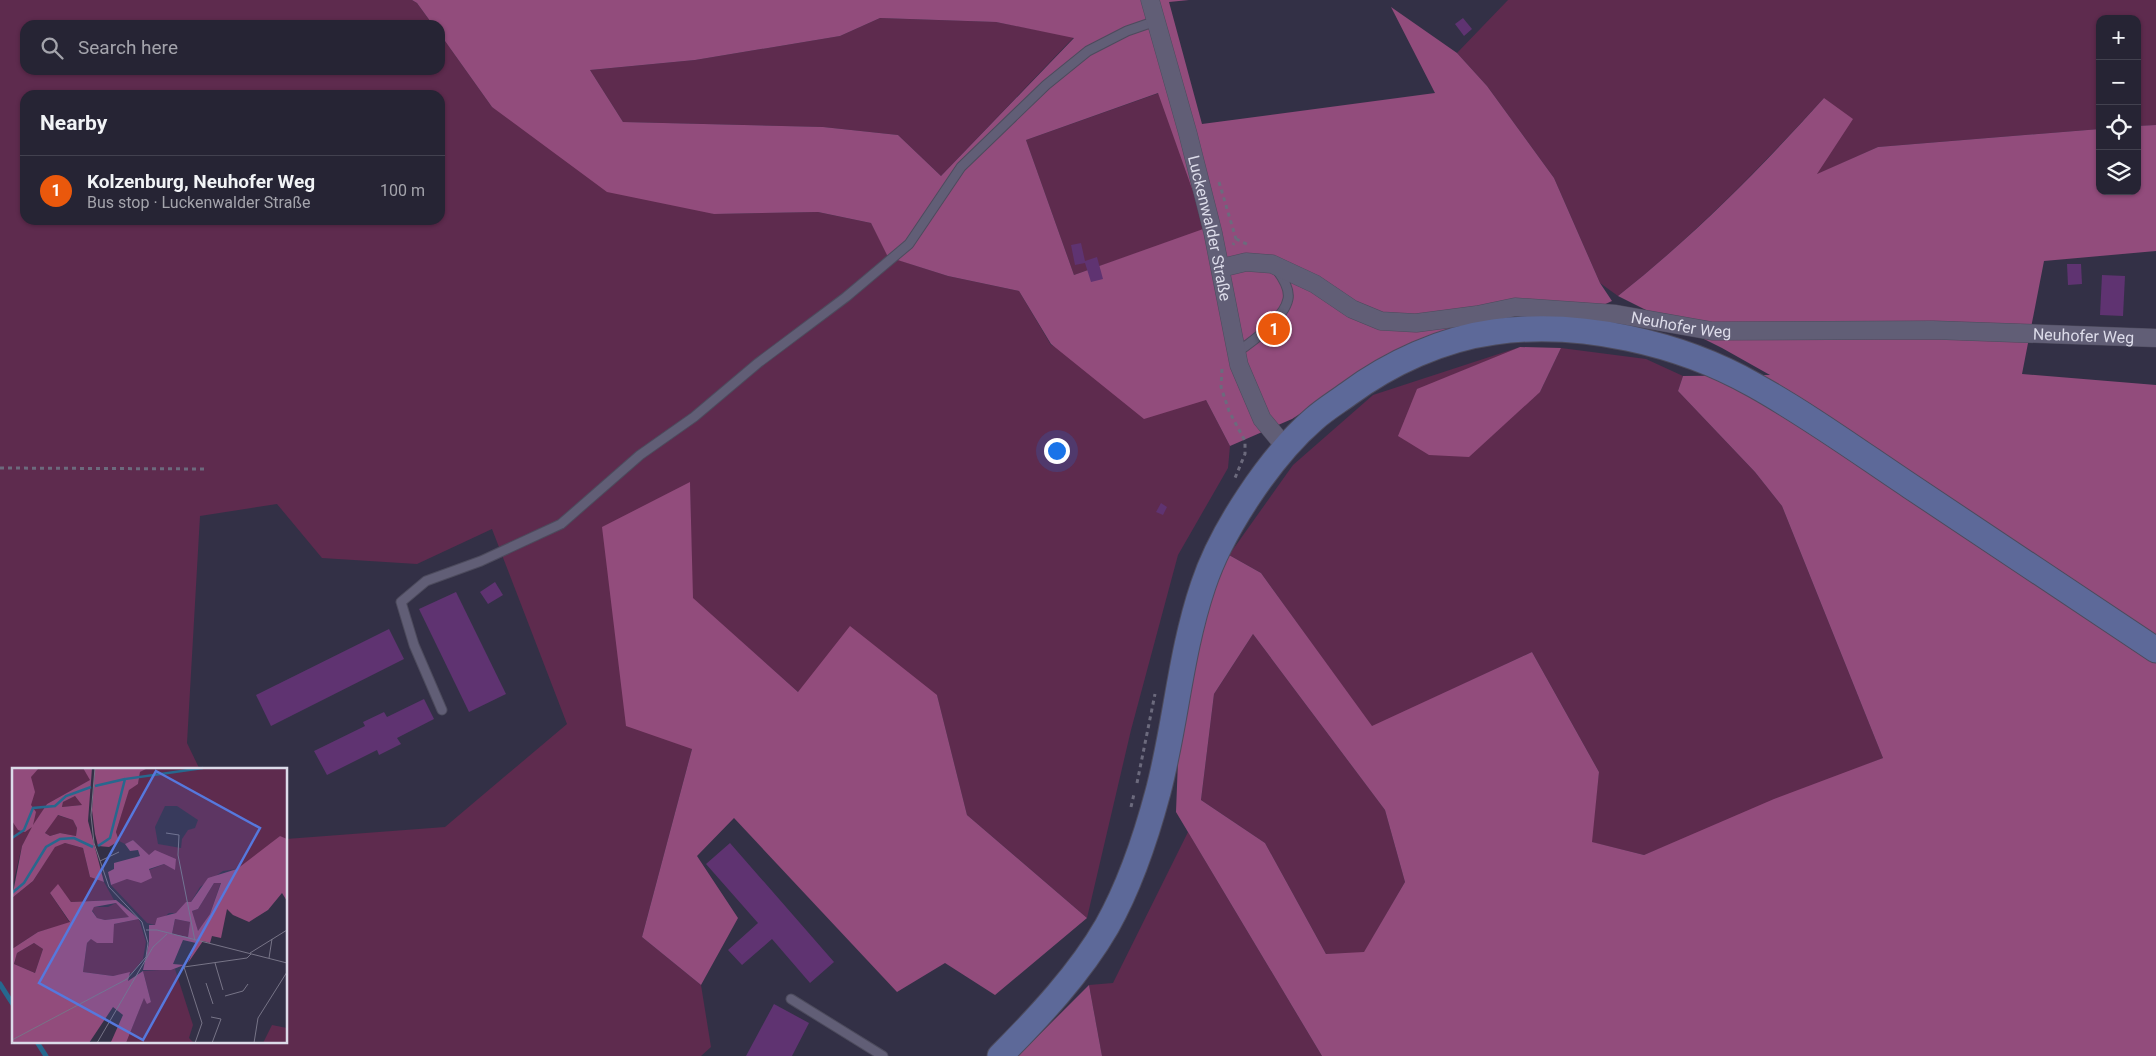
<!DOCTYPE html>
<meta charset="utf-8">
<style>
body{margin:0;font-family:Roboto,sans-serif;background:#323040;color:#f1f3f6}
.controls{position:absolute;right:15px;top:15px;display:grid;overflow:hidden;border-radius:10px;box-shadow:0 1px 4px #0004}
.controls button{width:45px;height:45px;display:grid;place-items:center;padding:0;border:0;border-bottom:1px solid #42414f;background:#262434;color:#f1f3f6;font:25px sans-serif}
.you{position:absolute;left:1056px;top:450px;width:18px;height:18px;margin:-12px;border:4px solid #fff;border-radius:50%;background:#1a73e8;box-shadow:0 0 0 8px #1a73e833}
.badge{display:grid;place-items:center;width:32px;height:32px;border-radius:50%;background:#ea580c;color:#fff;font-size:16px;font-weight:700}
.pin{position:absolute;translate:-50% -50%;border:2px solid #fff;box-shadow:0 1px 5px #0006}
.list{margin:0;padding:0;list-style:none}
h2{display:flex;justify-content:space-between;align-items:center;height:65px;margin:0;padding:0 20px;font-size:21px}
h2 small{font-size:16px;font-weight:400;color:#a4a4ac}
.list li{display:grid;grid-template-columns:32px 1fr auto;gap:15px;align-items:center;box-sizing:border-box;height:70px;padding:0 20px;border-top:1px solid #42414f}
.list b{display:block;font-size:19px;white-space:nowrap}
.list p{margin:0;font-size:16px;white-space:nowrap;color:#a4a4ac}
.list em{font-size:16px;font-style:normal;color:#a4a4ac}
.icon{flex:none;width:28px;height:28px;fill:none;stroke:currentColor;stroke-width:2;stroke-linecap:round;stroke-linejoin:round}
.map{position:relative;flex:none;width:2156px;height:1056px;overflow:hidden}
.search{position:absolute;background:#262434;box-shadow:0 1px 4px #0004;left:20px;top:20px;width:425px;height:55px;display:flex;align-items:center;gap:12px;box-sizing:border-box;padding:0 18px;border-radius:15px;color:#a4a4ac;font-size:19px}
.panel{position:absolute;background:#262434;box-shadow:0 1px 4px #0004;left:20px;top:90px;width:425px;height:135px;border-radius:15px}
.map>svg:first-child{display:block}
.green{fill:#5e2b4e;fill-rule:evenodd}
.forest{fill:#924c7c;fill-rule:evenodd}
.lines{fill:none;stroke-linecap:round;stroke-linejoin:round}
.stream{stroke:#27688e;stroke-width:5}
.building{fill:#5f3371}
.lane-casing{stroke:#4d4b5d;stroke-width:11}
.street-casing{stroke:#4d4b5d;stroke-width:19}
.secondary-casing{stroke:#4d4b5d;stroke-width:27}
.path{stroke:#6c6a7d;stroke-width:3;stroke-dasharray:4 4;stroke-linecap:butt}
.lane{stroke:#615e76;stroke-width:9}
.street{stroke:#615e76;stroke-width:18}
.secondary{stroke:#5d6999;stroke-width:25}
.labels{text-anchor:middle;stroke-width:5;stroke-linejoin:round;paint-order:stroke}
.street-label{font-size:16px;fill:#dcdbe9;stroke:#29263b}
.inset-river{fill:none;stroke:#27688e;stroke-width:2.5}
.inset-road{fill:none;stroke:#777487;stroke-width:1}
.view{fill:#5678dd;fill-opacity:0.15;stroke:#5678dd;stroke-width:2.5}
.inset-edge{fill:none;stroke:#dcdbe9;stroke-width:2.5}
</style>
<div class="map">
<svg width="2156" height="1056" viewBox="0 0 2156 1056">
<rect width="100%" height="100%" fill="#333046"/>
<!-- green -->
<g class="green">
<path d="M 0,0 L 412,0 L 417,3 L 433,25 L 25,25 L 25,70 L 440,70 L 440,34 L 492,107 L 714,214 L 818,212 L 871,223 L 889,257 L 948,276 L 1019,291 L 1051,345 L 1206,400 L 1230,446 L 1228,468 L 1178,555 L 1131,730 L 1087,918 L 967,815 L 937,695 L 798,692 L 692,598 L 690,483 L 692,749 L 642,937 L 701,985 L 711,1047 L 701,1056 L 0,1056 ZM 25,95 L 440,95 L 440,220 L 25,220 ZM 277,504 L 322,558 L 417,564 L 492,529 L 567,724 L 445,827 L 286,839 L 286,1042 L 14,1042 L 14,770 L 200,770 L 187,743 L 200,516 Z"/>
<path d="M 1508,0 L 2156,0 L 2156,125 L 2137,126 L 2137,19 L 2100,19 L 2100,129 L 1878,147 L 1816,175 L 1824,98 C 1757,171 1695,235 1618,296 L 1600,283 L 1554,178 L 1487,86 L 1457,53 Z"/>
<polygon points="880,18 996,22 1074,37 941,176 898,135 823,127 623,122 590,70 695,60 840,36"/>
<polygon points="1159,93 1207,229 1074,275 1026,140"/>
<polygon points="1520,347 1417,390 1540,392 1561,348 1646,359 1683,376 1678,391 1755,472 1782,506 1883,758 1644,855 1591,842 1599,772 1532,652 1372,727 1261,573 1229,555 1293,465 1373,395"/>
<polygon points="1253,634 1385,810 1405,882 1364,953 1326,954 1265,843 1201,800 1214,694"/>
<polygon points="1188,832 1322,1056 1102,1056 1089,985 1113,983"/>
</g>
<!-- forest -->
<g class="forest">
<path d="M 412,0 L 1189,0 L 1169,2 L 1202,124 L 1435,93 L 1391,7 L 1457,53 L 1487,86 L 1554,178 L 1600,283 L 1612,301 L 1588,312 L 1539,304 L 1370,368 L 1292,419 L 1230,446 L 1206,400 L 1144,419 L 1051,344 L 1019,291 L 948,276 L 888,257 L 871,223 L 818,212 L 714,214 L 607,192 L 492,107 L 440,34 L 440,25 L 433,25 L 417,3 ZM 880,18 L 996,22 L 1074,38 L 941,176 L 898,135 L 823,127 L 623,122 L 590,70 L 695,60 L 840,36 ZM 1158,93 L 1206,228 L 1074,275 L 1026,140 Z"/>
<path d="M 1824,98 L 1853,119 L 1817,174 L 1878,147 L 2100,129 L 2100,191 L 2137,191 L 2137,126 L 2156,125 L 2156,251 L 2044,261 L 2022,374 L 2156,385 L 2156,1056 L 1322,1056 L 1176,812 L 1179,735 L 1206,610 L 1229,555 L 1261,573 L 1372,726 L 1532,652 L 1599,772 L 1592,842 L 1644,855 L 1774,799 L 1883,758 L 1782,506 L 1755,472 L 1678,391 L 1683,376 L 1770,375 L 1722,348 L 1618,296 C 1695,235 1758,171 1824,98 ZM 1253,634 L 1385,810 L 1405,882 L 1364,952 L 1326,954 L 1265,843 L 1201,800 L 1214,694 Z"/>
<polygon points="1520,347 1561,348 1540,392 1469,457 1429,455 1398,436 1417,389"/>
<polygon points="690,482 693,598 798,692 850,626 937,695 967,815 1087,918 995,995 945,963 897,992 734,818 697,856 738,918 701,985 642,937 692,749 626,726 602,527"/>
<polygon points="1089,985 1102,1056 1018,1056"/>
</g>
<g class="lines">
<!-- stream -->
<g class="stream">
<polyline points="0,984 14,1006"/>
<polyline points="37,1042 46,1056"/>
</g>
</g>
<!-- building -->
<g class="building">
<polygon points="1463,18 1472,29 1464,36 1455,24"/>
<polygon points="1081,243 1085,261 1097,257 1103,279 1091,282 1085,263 1075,265 1071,245"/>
<polygon points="2067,264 2081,264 2082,284 2068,285"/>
<polygon points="2102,275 2125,276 2123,316 2100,315"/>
<polygon points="1161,503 1167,507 1163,515 1156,512"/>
<polygon points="495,582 503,595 488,604 480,592"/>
<polygon points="456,592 506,694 469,712 419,609"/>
<polygon points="389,629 404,659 271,726 256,695"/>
<polygon points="424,699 434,719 397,738 401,744 379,755 377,750 327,775 314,751 365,726 363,722 384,712 387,717"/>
<polygon points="730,843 834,962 810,983 772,939 742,965 728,950 758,923 706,864"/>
<polygon points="774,1004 809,1023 792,1056 746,1056"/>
</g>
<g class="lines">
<!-- lane casing -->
<g class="lane-casing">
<g id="lane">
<path d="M 1236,353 C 1252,342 1284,319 1288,299 C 1290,289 1283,278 1277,270"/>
<polyline points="442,710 414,645 401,602 426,581 481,561 561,524 640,455 694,417 758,363 846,297 909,244 961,167 1046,85 1088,51 1127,31 1156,21"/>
<polyline points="791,999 883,1056"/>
</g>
</g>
<!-- street casing -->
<g class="street-casing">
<g id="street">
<path id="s1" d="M 1150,0 L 1188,134 L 1213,233 L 1239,365 L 1262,419 L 1286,448"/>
<path id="s2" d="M 1221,268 L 1246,262 L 1272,264 L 1315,284 L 1352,309 L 1381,321 L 1416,323 L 1477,315 L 1515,307 L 1616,314 L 1712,331 L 1933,330 L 2156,338"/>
</g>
</g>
<!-- secondary casing -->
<g class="secondary-casing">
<path id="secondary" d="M 1000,1056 C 1038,1018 1080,973 1107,926 C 1130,885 1146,837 1158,792 C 1176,724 1180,654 1203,586 C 1221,531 1270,457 1314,419 C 1324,410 1337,402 1348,394 C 1390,363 1442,339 1494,332 C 1580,320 1680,343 1754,385 C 1808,415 1859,452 1910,486 C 1992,541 2074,595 2156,650"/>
</g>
<!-- path -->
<g class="path">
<polyline points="1219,182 1236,239 1233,245"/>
<polyline points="1236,239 1249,245"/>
<polyline points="1222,369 1221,387 1229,411 1245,441 1245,454 1235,478"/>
<polyline points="0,468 208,469"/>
<polyline points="1137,783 1155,694"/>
<polyline points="1131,807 1134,794"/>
</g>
<!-- lane -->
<use href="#lane" class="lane"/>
<!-- street -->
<use href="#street" class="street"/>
<!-- secondary -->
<use href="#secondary" class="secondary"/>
</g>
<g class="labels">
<!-- street labels -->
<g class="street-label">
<text dy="6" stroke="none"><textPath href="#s1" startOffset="236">Luckenwalder Straße</textPath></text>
<text dy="6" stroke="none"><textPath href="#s2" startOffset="478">Neuhofer Weg</textPath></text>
<text dy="6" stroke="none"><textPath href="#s2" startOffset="881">Neuhofer Weg</textPath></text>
</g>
</g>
<!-- overview -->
<g transform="translate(12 768)">
<rect width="275" height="275" fill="#333046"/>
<path d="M 0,0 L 23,4 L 27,0 L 71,0 L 79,12 L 35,36 L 10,78 L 0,120 ZM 136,0 L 275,0 L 274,72 L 268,68 L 238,94 L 225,101 L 211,103 L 188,119 L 179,134 L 164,145 L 157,145 L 143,157 L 135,155 L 99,117 L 152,96 L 163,101 L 137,88 L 121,72 L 113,76 L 107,73 L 104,64 L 117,21 L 126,16 L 128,4 ZM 153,38 L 165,38 L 186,52 L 183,60 L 176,62 L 170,71 L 169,80 L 146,76 L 143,59 ZM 63,28 L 71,37 L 50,39 L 51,34 ZM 45,47 L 61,52 L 65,60 L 64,68 L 48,65 L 38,68 L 33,65 ZM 53,75 L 71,80 L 78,109 L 92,114 L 102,132 L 59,134 L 46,117 L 38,125 L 58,155 L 26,164 L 0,181 L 0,130 L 21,113 L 43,78 ZM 209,114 L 198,146 L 186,164 L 180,143 L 186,141 L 202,115 ZM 104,135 L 118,149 L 93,152 L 85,150 L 80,142 L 82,139 L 96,139 ZM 127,151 L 134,174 L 131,191 L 120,205 L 101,208 L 71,204 L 75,175 L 79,171 L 102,156 ZM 163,151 L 178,154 L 176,169 L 160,166 ZM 22,175 L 31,181 L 23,205 L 2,196 L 5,185 ZM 163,201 L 181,257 L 177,270 L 182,275 L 114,275 L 132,229 L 139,234 L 131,203 ZM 260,257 L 275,260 L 275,275 L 251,275 Z" fill="#5e2b4e" fill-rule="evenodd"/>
<path d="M 0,0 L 27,0 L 19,9 L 23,24 L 19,37 L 24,44 L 21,57 L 35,36 L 78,12 L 71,0 L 80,0 L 76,53 L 92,114 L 78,109 L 71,80 L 53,75 L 43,79 L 21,113 L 0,130 L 10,78 L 20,59 L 13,64 L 6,62 L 0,53 ZM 63,28 L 70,37 L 50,39 L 51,34 ZM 46,47 L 61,52 L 65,60 L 64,68 L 48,65 L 38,68 L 33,65 ZM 83,0 L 136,0 L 128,4 L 126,16 L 117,22 L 104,64 L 107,73 L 97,79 L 86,78 L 83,66 L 80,42 ZM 268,68 L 275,71 L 275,133 L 270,125 L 256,142 L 237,154 L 221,147 L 215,141 L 209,170 L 200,168 L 198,175 L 191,173 L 176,195 L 184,175 L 171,172 L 161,196 L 172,197 L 159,202 L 131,202 L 137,175 L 137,157 L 143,157 L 145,150 L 164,145 L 174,134 L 179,134 L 196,110 L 225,101 ZM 202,115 L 209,115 L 198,146 L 186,163 L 180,143 L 186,141 ZM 163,151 L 178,154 L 176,169 L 160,166 ZM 121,72 L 137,87 L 143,82 L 164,91 L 163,102 L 152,96 L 137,101 L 140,110 L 129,115 L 115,111 L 99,117 L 96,104 L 102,101 L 102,95 L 128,88 L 126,82 L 118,83 L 113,76 ZM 46,116 L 59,134 L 104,132 L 127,151 L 102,156 L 101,175 L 85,175 L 79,171 L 75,175 L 71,204 L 101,208 L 118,204 L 116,213 L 131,203 L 139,234 L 135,236 L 132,230 L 114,275 L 99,274 L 111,247 L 101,239 L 77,275 L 0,275 L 0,181 L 26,164 L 58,154 L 38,125 ZM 104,135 L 117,149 L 93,152 L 85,150 L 80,143 L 82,139 ZM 22,175 L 31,181 L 23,205 L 2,196 L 5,185 Z" fill="#924c7c" fill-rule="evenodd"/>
<path class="inset-river" d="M 83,18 L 113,11M 0,70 L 12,62 L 21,40 L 43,38 L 54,28 L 79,19M 86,78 L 98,70 L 113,11 L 191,0M 0,125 L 12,115 L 34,79 L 48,71 L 62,70 L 81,79"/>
<path class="inset-road" d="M 154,65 L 167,67 L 166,87 L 183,173M 88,93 L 107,84M 134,162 L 145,162 L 275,195M 238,185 L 275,162M 257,190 L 260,171M 203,195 L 211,222M 194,215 L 201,236M 213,228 L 231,223 L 236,216M 199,249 L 209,251 L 200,275M 0,272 L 115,211 L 134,189 L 136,175 L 130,154 L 97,119 L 82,75 L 79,47 L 83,0M 85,275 L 141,179 L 155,166M 183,275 L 190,255 L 172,199 L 235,190 L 239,186M 242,275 L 246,250 L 275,204"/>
<path class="view" d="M 144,3 L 248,60 L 131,272 L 27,215 Z"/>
<rect width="275" height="275" class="inset-edge"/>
</g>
</svg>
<div class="controls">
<button>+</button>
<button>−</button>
<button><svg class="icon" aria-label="locate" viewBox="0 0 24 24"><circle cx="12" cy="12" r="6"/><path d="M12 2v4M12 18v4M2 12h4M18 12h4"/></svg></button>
<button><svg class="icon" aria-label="layers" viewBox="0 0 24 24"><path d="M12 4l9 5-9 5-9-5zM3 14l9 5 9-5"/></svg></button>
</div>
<div class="you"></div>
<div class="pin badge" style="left:1274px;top:329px">1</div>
<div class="search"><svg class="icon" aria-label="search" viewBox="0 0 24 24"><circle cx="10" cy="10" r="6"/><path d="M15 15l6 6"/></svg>Search here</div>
<section class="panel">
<h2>Nearby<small></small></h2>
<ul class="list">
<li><span class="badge">1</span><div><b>Kolzenburg, Neuhofer Weg</b><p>Bus stop · Luckenwalder Straße</p></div><em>100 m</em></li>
</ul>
</section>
</div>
